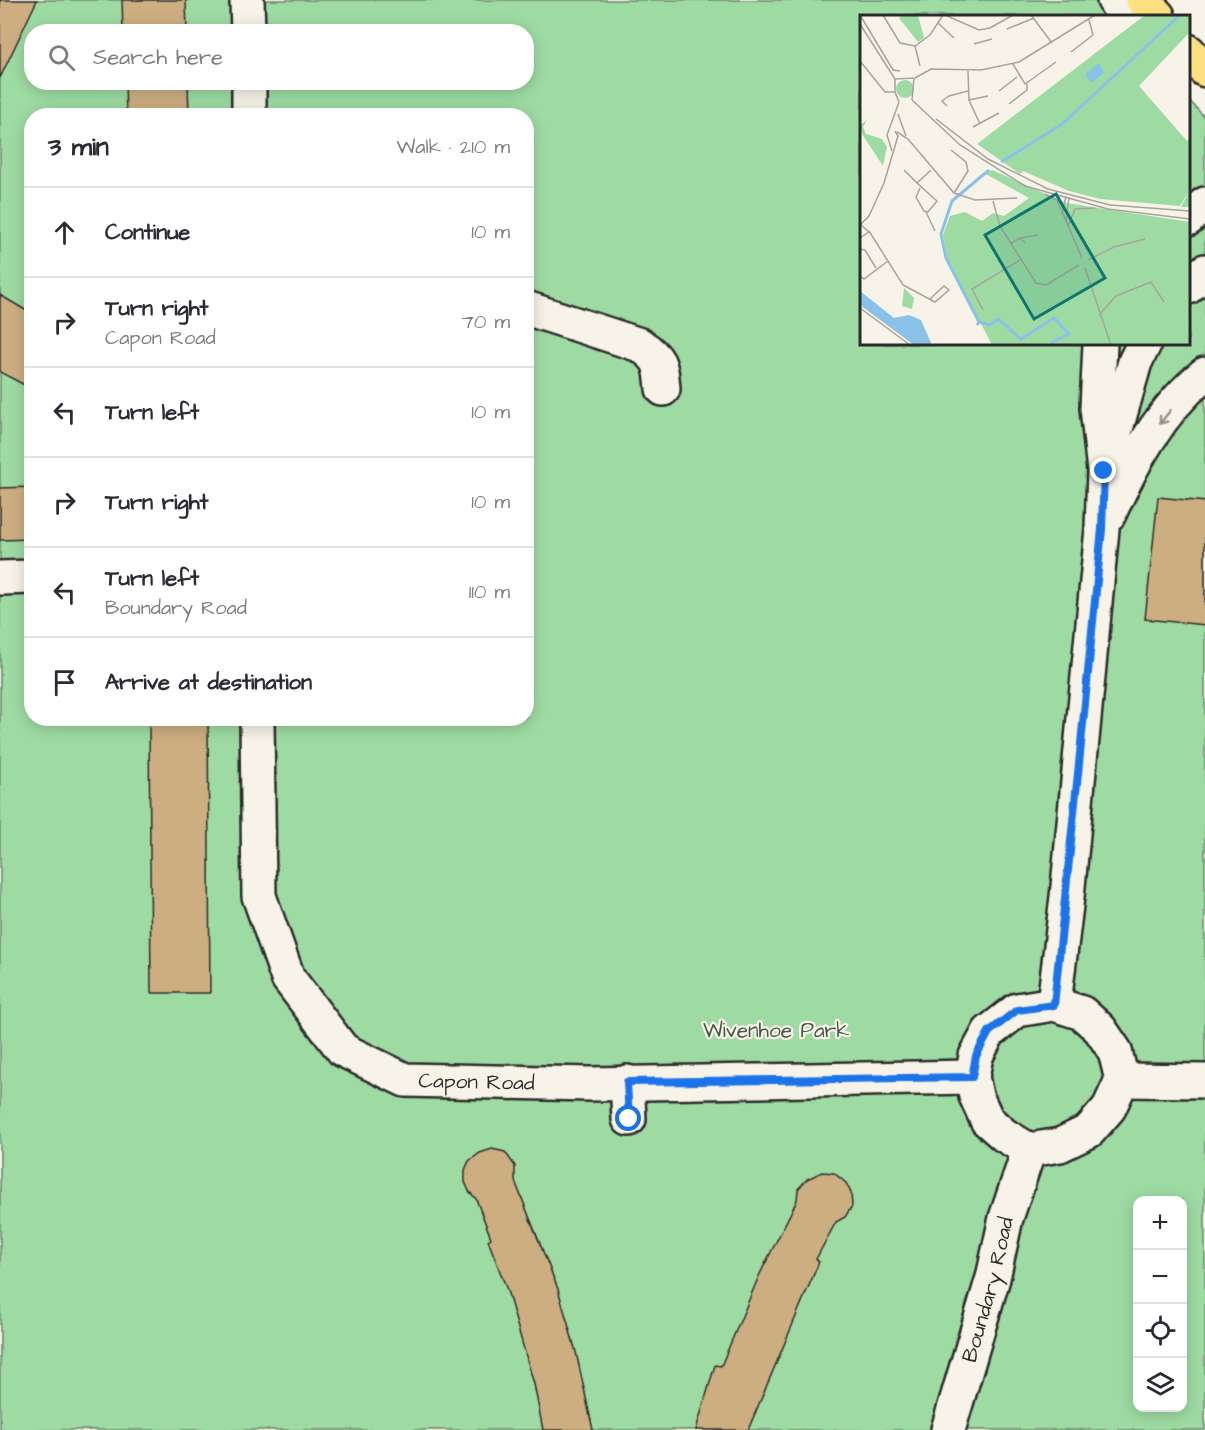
<!DOCTYPE html>
<meta charset="utf-8">
<style>
body{margin:0;font-family:"Architects Daughter",sans-serif;background:#f2f2f3;color:#2b2b33}
.controls{position:absolute;right:18px;bottom:18px;display:grid;overflow:hidden;border-radius:12px;box-shadow:0 3px 15px #0003}
.controls button{width:54px;height:54px;display:grid;place-items:center;padding:0;border:0;border-bottom:2px solid #e1e1e2;background:#fff;color:#2b2b33;font:30px sans-serif}
.stop{position:absolute;width:18px;height:18px;margin:-14px;border:4px solid #1a73e8;border-radius:50%;background:#fff}
.stop.end{background:#1a73e8;border-color:#fff;box-shadow:0 2px 6px #0008}
.list{margin:0;padding:0;list-style:none}
h2{display:flex;justify-content:space-between;align-items:center;height:78px;margin:0;padding:0 24px;font-size:26px}
h2 small{font-size:20px;font-weight:400;color:#7c7c81}
.list li{display:grid;grid-template-columns:39px 1fr auto;gap:18px;align-items:center;box-sizing:border-box;height:90px;padding:0 24px;border-top:2px solid #e1e1e2}
.list b{display:block;font-size:22px;white-space:nowrap}
.list p{margin:0;font-size:20px;white-space:nowrap;color:#7c7c81}
.list em{font-size:20px;font-style:normal;color:#7c7c81}
.icon{flex:none;width:33px;height:33px;fill:none;stroke:currentColor;stroke-width:2;stroke-linecap:round;stroke-linejoin:round}
.map{position:relative;flex:none;width:1205px;height:1430px;overflow:hidden}
.search{position:absolute;background:#fff;box-shadow:0 3px 15px #0003;left:24px;top:24px;width:510px;height:66px;display:flex;align-items:center;gap:15px;box-sizing:border-box;padding:0 21px;border-radius:24px;color:#7c7c81;font-size:22px}
.panel{position:absolute;background:#fff;box-shadow:0 3px 15px #0003;left:24px;top:108px;width:510px;height:618px;border-radius:24px}
.map>svg:first-child{display:block}
.green{fill:#9edba3;stroke:#648367;stroke-width:1.5;fill-rule:evenodd}
.building{fill:#cdae81;stroke:#2b2b2b;stroke-width:1.5}
.lines{fill:none;stroke-linecap:round;stroke-linejoin:round}
.minor-casing{stroke:#2b2b2b;stroke-width:38}
.primary-casing{stroke:#2b2b2b;stroke-width:38}
.minor{stroke:#f7f3e8;stroke-width:33}
.primary{stroke:#fde080;stroke-width:33}
.oneway{stroke:#918f8a}
.route{stroke:#1a73e8;stroke-width:8}
.labels{text-anchor:middle;stroke-width:4.5;stroke-linejoin:round;paint-order:stroke}
.park-label{font-size:21px;fill:#485749;stroke:#f7f3e8}
.street-label{font-size:21px;fill:#2b2b2b;stroke:#f7f3e8}
.inset-river{fill:none;stroke:#8ac1e8;stroke-width:3}
.inset-road{fill:none;stroke:#a5a39c;stroke-width:1.5}
.view{fill:#0f766e;fill-opacity:0.15;stroke:#0f766e;stroke-width:3}
.inset-edge{fill:none;stroke:#2b2b2b;stroke-width:3}
</style>
<div class="map">
<svg width="1205" height="1430" viewBox="0 0 1205 1430">
<rect width="100%" height="100%" fill="#f7f3e8"/>
<filter id="ink" filterUnits="userSpaceOnUse"><feTurbulence type="fractalNoise" baseFrequency=".0167" numOctaves="2"/><feDisplacementMap in="SourceGraphic" scale="12" xChannelSelector="R" yChannelSelector="G"/><feConvolveMatrix kernelMatrix="1 2 1 2 8 2 1 2 1" color-interpolation-filters="sRGB"/></filter>
<g filter="url(#ink)">
<!-- green -->
<path class="green" d="M 0,0 L 1101,0 L 1114,16 L 862,16 L 862,344 L 1188,344 L 1189,100 L 1205,118 L 1205,1430 L 0,1430 ZM 32,32 L 526,32 L 526,82 L 32,82 ZM 32,116 L 526,116 L 526,718 L 32,718 ZM 1138,1200 L 1182,1200 L 1182,1408 L 1138,1408 Z"/>
<!-- building -->
<g class="building">
<polygon points="0,0 37,0 0,78"/>
<polygon points="122,0 186,0 187,32 123,32"/>
<polygon points="125,82 188,82 189,116 126,116"/>
<polygon points="0,295 32,314 32,389 0,372"/>
<polygon points="32,487 32,539 0,540 0,488"/>
<polygon points="1158,497 1205,502 1205,625 1145,619"/>
<polygon points="149,718 208,718 210,993 151,993"/>
<polygon points="492,1149 505,1152 515,1166 515,1181 558,1289 576,1352 593,1430 543,1430 534,1384 507,1290 488,1240 491,1238 476,1199 469,1191 465,1182 465,1170 469,1161 480,1153"/>
<polygon points="822,1172 834,1173 846,1183 851,1193 852,1206 845,1217 836,1222 816,1259 819,1262 748,1430 696,1430 715,1365 721,1366 759,1276 797,1200 798,1189 807,1179"/>
</g>
<g class="lines">
<!-- minor casing -->
<g class="minor-casing">
<g id="minor">
<polyline points="247,0 248,32"/>
<polyline points="1114,0 1124,16"/>
<polyline points="249,82 249,116"/>
<polyline points="1188,219 1205,204"/>
<polyline points="1188,287 1205,271"/>
<path d="M 526,308 L 640,345 C 661,359 661,365 663,389"/>
<polyline points="1108,457 1135,362 1144,344"/>
<path d="M 1109,514 C 1132,463 1161,409 1205,374"/>
<polyline points="0,578 32,577"/>
<path id="s1" d="M 257,718 L 259,896 L 288,978 L 343,1050 L 405,1080 L 590,1084 L 972,1077"/>
<polyline points="1054,1004 1067,897 1102,529 1104,471 1097,408 1100,344"/>
<polygon points="1054,1004 1082,1013 1100,1029 1115,1051 1122,1080 1109,1108 1089,1131 1060,1145 1029,1150 1004,1135 987,1120 976,1096 972,1077 976,1056 989,1032 1017,1010"/>
<polyline points="1122,1080 1205,1081"/>
<polyline points="627,1082 629,1119"/>
<path id="s2" d="M 948,1430 L 993,1278 L 1006,1218 L 1029,1150"/>
</g>
</g>
<!-- primary casing -->
<g class="primary-casing">
<g id="primary">
<polyline points="1143,0 1158,16"/>
<polyline points="1188,51 1205,70"/>
</g>
</g>
<!-- minor -->
<use href="#minor" class="minor"/>
<!-- primary -->
<use href="#primary" class="primary"/>
</g>
<!-- one-way arrows -->
<defs><path id="oneway-shaft" d="M-6 0H5M1.5-3L5.5 0L1.5 3" fill="none" stroke-width="1.6" stroke-linecap="round" stroke-linejoin="round" transform="scale(1.5)"/></defs>
<use class="oneway" href="#oneway-shaft" transform="translate(1165 417) rotate(128)"/>
</g>
<g class="lines" filter="url(#ink)">
<!-- route -->
<polyline class="route" points="629,1119 627,1082 972,1077 976,1056 989,1032 1017,1010 1054,1005 1080,754 1102,529 1104,471"/>
</g>
<g class="labels">
<!-- park labels -->
<g class="park-label">
<text x="776" y="1037">Wivenhoe Park</text>
</g>
<!-- street labels -->
<g class="street-label">
<text dy="7" stroke="none"><textPath href="#s1" startOffset="496">Capon Road</textPath></text>
<text dy="7" stroke="none"><textPath href="#s2" startOffset="146">Boundary Road</textPath></text>
</g>
</g>
<!-- overview -->
<g transform="translate(860 15)">
<rect width="330" height="330" fill="#f7f3e8"/>
<path d="M 42,0 L 58,0 L 64,23 L 58,27 L 39,3 ZM 285,0 L 330,0 L 330,21 L 328,19 L 279,71 L 327,126 L 330,123 L 330,192 L 321,192 L 329,176 L 320,191 L 240,184 L 209,176 L 163,156 L 160,159 L 117,129 ZM36 74a9 9 0 1 1 18 0a9 9 0 1 1-18 0ZM 7,105 L 3,112 L 6,119 L 22,124 L 27,132 L 23,151 L 0,116 L 0,110 ZM 132,155 L 206,188 L 330,207 L 330,330 L 132,330 L 87,243 L 83,220 L 90,201 L 105,197 L 122,206 L 133,198 L 144,201 L 169,183 L 124,158 ZM 44,273 L 54,283 L 52,294 L 42,291 Z" fill="#9edba3"/>
<path d="M 239,48 L 244,58 L 231,68 L 225,59 ZM 0,276 L 34,303 L 49,300 L 61,305 L 72,330 L 54,330 L 0,290 Z" fill="#8ac1e8"/>
<path class="inset-river" d="M 141,147 L 202,109 L 320,0M 119,307 L 130,310 L 138,304 L 161,324 L 194,303 L 209,319 L 192,327 L 193,330M 117,310 L 119,307 L 86,243 L 81,219 L 92,186 L 129,155"/>
<path class="inset-road" d="M 0,0 L 33,55 L 40,56M 23,0 L 40,28 L 55,31 L 70,20 L 83,0M 85,0 L 119,15 L 130,13 L 153,0M 171,0 L 192,28M 78,8 L 94,23M 0,9 L 35,64M 147,14 L 174,3M 114,29 L 132,24M 55,31 L 60,51M 211,37 L 233,20 L 229,5M 0,46 L 25,77 L 35,77M 153,49 L 165,69 L 196,47M 108,56 L 109,85 L 120,109M 55,63 L 71,54 L 121,55 L 159,47 L 235,0M 35,64 L 54,63 L 52,85M 35,64 L 35,77 L 39,87M 139,76 L 157,62M 52,85 L 100,130 L 165,171 L 248,194 L 330,204M 109,85 L 128,81M 149,89 L 167,75 L 167,69M 87,91 L 82,86 L 89,81 L 108,76M 38,99 L 46,121M 76,104 L 128,144 L 188,174 L 250,190 L 330,196M 113,112 L 139,98M 37,117 L 48,124 L 94,178 L 115,185 L 157,183M 91,135 L 106,147 L 108,156 L 94,178M 32,136 L 27,120 L 39,87M 44,155 L 57,168M 60,173 L 56,182 L 64,196 L 68,197 L 77,186 L 57,168 L 71,155M 185,179 L 197,185 L 222,243M 133,186 L 140,211 L 176,268 L 186,270 L 219,250M 66,197 L 75,216M 202,200 L 206,181M 206,207 L 209,182M 0,210 L 9,201 L 24,168 L 38,121 L 35,116M 208,211 L 215,194 L 235,193M 9,216 L 43,270 L 75,287 L 89,275 L 84,271 L 70,284M 0,223 L 9,217 L 1,210M 160,223 L 178,220M 150,229 L 160,223 L 165,228M 0,234 L 5,235 L 16,253M 228,245 L 254,232 L 285,224M 225,253 L 251,330M 0,261 L 4,264 L 28,246M 0,293 L 50,330M 123,295 L 112,274 L 160,245M 239,300 L 256,281 L 291,267 L 304,287"/>
<path class="view" d="M 196,179 L 245,263 L 174,304 L 125,220 Z"/>
<rect width="330" height="330" class="inset-edge"/>
</g>
</svg>
<div class="controls">
<button>+</button>
<button>−</button>
<button><svg class="icon" aria-label="locate" viewBox="0 0 24 24"><circle cx="12" cy="12" r="6"/><path d="M12 2v4M12 18v4M2 12h4M18 12h4"/></svg></button>
<button><svg class="icon" aria-label="layers" viewBox="0 0 24 24"><path d="M12 4l9 5-9 5-9-5zM3 14l9 5 9-5"/></svg></button>
</div>
<div class="stop" style="left:629px;top:1119px"></div>
<div class="stop end" style="left:1104px;top:471px"></div>
<div class="search"><svg class="icon" aria-label="search" viewBox="0 0 24 24"><circle cx="10" cy="10" r="6"/><path d="M15 15l6 6"/></svg>Search here</div>
<section class="panel">
<h2>3 min<small>Walk · 210 m</small></h2>
<ul class="list">
<li><svg class="icon" aria-label="ahead" viewBox="0 0 24 24"><path d="M12 20V5M6 11l6-6 6 6"/></svg><div><b>Continue</b></div><em>10 m</em></li>
<li><svg class="icon" aria-label="right" viewBox="0 0 24 24"><path d="M7 20v-9h11M14 6l5 5-5 5"/></svg><div><b>Turn right</b><p>Capon Road</p></div><em>70 m</em></li>
<li><svg class="icon" aria-label="left" viewBox="0 0 24 24"><path d="M17 20v-9H6M10 6l-5 5 5 5"/></svg><div><b>Turn left</b></div><em>10 m</em></li>
<li><svg class="icon" aria-label="right" viewBox="0 0 24 24"><path d="M7 20v-9h11M14 6l5 5-5 5"/></svg><div><b>Turn right</b></div><em>10 m</em></li>
<li><svg class="icon" aria-label="left" viewBox="0 0 24 24"><path d="M17 20v-9H6M10 6l-5 5 5 5"/></svg><div><b>Turn left</b><p>Boundary Road</p></div><em>110 m</em></li>
<li><svg class="icon" aria-label="arrive" viewBox="0 0 24 24"><path d="M6 21V4h12l-3 4 3 4H6"/></svg><div><b>Arrive at destination</b></div></li>
</ul>
</section>
</div>
